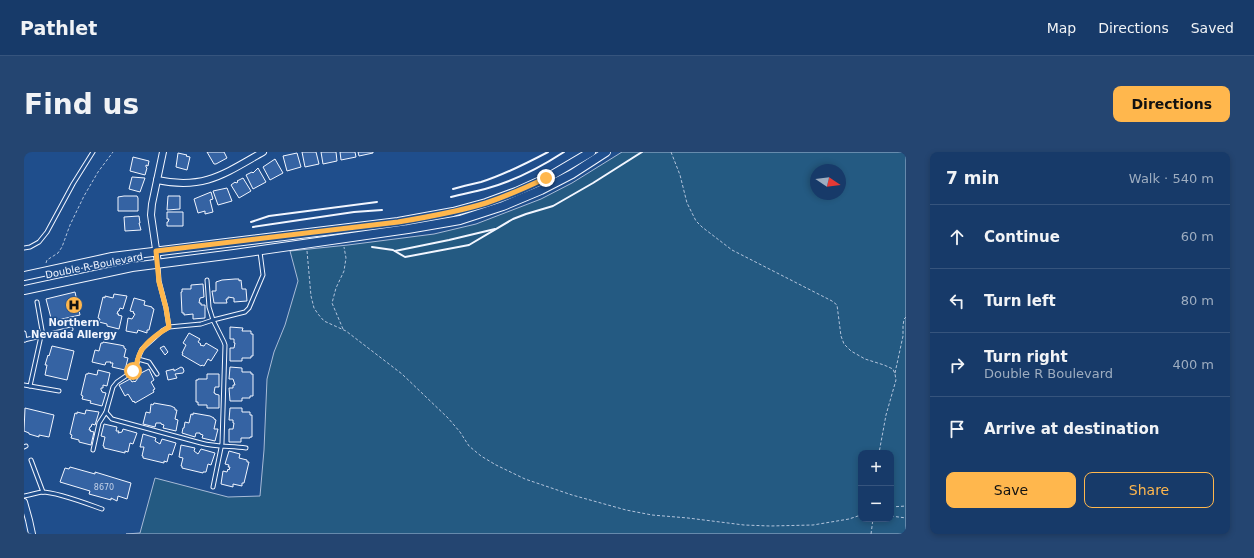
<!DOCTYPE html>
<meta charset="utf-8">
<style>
body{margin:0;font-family:"DejaVu Sans",sans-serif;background:#244571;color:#f1f3f6}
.controls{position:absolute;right:12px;bottom:12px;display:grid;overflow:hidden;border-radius:8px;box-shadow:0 2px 6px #0003}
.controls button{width:36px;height:36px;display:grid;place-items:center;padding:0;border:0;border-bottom:1px solid #36547d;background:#173a69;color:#f1f3f6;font:20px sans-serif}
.compass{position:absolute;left:786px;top:12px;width:36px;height:36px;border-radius:50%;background:#173a69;box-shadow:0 2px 6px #0003;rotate:103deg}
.stop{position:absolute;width:12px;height:12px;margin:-9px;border:3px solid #ffb74d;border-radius:50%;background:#fff}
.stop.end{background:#ffb74d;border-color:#fff;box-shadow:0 1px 4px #0008}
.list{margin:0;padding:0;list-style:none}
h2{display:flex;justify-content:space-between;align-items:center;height:52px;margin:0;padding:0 16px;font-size:17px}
h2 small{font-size:13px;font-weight:400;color:#9eadc0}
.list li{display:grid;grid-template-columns:26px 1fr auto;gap:12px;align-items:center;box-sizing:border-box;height:64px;padding:0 16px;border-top:1px solid #36547d}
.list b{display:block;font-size:15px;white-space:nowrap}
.list p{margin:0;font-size:13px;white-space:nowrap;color:#9eadc0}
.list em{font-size:13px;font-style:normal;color:#9eadc0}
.actions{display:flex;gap:8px;padding:12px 16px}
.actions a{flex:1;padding:9px 0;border:1px solid #ffb74d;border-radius:8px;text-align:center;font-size:14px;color:#ffb74d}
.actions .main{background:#ffb74d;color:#111}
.icon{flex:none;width:22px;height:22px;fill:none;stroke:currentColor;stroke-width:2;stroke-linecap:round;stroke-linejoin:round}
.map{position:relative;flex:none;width:882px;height:382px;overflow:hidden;border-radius:8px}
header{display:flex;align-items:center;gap:24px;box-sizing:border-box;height:56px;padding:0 20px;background:#173a69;border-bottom:1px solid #36547d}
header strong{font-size:19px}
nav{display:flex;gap:22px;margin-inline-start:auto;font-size:14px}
.intro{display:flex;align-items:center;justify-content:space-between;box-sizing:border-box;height:96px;padding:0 24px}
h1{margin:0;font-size:28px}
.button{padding:10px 18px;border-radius:8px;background:#ffb74d;color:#111;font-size:14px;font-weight:700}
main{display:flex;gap:24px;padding:0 24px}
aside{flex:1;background:#173a69;border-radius:8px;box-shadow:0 2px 6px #0003}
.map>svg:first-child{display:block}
.green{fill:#245a82;stroke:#a8bbd7;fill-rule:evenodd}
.building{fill:#3563a3;stroke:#f2f6ff}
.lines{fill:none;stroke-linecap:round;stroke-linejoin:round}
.lane-casing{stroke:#f2f6ff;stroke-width:5}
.street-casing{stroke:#f2f6ff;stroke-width:8}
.secondary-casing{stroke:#f2f6ff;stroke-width:10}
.path{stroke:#b3c4dc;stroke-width:1;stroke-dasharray:3 2;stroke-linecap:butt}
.lane{stroke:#1f4e8c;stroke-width:3}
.street{stroke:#1f4e8c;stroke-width:6}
.secondary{stroke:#1f4e8c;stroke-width:8}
.wall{stroke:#f2f6ff;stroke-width:2}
.route{stroke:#ffb74d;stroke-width:5}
.labels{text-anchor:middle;stroke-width:3;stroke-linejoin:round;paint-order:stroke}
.number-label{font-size:8px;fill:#c3d1e8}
.street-label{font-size:10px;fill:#f2f6ff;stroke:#1f4e8c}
.poi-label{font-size:10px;font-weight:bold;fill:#f2f6ff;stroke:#1f4e8c}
</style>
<header>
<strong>Pathlet</strong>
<nav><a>Map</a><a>Directions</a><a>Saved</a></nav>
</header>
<div class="intro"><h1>Find us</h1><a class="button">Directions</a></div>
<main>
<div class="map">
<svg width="882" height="382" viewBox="0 0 882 382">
<rect width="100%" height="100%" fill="#1f4e8c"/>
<!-- green -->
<path class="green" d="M 598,0 L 882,0 L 882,382 L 102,382 L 116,381 L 131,326 L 204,345 L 236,344 L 240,298 L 243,227 L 250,200 L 261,173 L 274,129 L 266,99 L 324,93 L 410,82 L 452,72 L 517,47 L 548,31 ZM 792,18 L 816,18 L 816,42 L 792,42 ZM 837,301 L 867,301 L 867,367 L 837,367 Z"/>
<!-- building -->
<g class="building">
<polygon points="183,0 200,0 203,6 192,12 190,12"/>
<polygon points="278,0 292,0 295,12 281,15"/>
<polygon points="297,0 312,0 313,9 299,12"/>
<polygon points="316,0 331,0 332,5 317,8"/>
<polygon points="334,0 349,0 349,1 335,4"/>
<polygon points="154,1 163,3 162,4 166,5 163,18 152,15"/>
<polygon points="273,1 277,15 263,19 259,4"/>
<polygon points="109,5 125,9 124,14 122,13 122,15 123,16 121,23 106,19"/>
<polygon points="251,7 259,21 246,28 239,15"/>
<polygon points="234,16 242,30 229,37 222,23 228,20 229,21"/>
<polygon points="108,25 121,26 116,40 105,37"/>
<polygon points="219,26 227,39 215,46 207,33 211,30 212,31 214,30 213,29"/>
<polygon points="203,36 208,49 194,53 189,39"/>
<polygon points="187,40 189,47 186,48 189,60 181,62 181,59 174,61 170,47"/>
<polygon points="100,44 113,44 114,46 114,59 94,59 94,45"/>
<polygon points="144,44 156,44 156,57 143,58"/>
<polygon points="143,60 159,60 159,74 143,74 143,70 144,70 145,67 143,67"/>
<polygon points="115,64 116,71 115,71 117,78 101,79 100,65"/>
<polygon points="211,127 215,127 215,129 217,128 218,137 222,137 223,149 210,150 210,146 204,145 204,147 202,147 203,151 190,151 188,139 192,139 192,130 198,128"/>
<polygon points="179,132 180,145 176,146 175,151 177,151 177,153 181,153 181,166 169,167 169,162 160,163 160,161 158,161 157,140 158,140 158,137 167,137 167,133"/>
<polygon points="51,140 56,163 29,169 28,166 27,166 22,147"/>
<polygon points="90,142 103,144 99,157 96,156 95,159 94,159 93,162 95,162 94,163 98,164 95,177 83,174 83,172 75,170 76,167 74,166 79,145 81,146 81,144 89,146"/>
<polygon points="110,146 121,149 120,153 128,155 128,156 130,157 125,178 123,178 123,181 114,178 113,181 102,179 104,166 108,167 111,162 109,161 110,160 106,159"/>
<polygon points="206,175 219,176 218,179 227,179 227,182 229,182 229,204 227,204 227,206 218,206 218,209 206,209 206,196 210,196 211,191 210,191 210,187 206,187"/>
<polygon points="165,181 176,187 174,190 177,192 176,193 180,194 182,191 194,198 187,209 184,207 180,214 178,213 177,214 158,203 159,201 158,201 162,193 159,191"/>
<polygon points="79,190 96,193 100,194 100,196 102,197 100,205 104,206 101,218 88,215 89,211 86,211 87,210 82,210 81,213 68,210 71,198 75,199 77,191 79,191"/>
<polygon points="28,194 50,199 43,228 21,223 23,213 21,213 24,203 25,204"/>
<polygon points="140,194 144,200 141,203 136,196"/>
<polygon points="157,215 159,216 160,219 159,221 151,222 153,226 144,228 142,219 150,217 150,219"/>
<polygon points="206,215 218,216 218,220 227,220 227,222 229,222 229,244 226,244 226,246 218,246 218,249 206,249 205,236 209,236 209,233 211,233 209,227 205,227"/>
<polygon points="125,217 130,228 127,230 131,237 129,238 130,240 111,251 110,249 109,250 104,242 101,244 95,233 106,227 108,230 110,229 111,230 114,226 113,223"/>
<polygon points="74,218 86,221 83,234 79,233 79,236 77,236 77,238 78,239 78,240 82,241 78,254 66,251 67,249 58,247 59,244 57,243 62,222 64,222 64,221 73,223"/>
<polygon points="183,222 195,222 195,235 191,235 190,241 191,241 191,242 195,243 195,256 183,256 183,253 174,253 174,250 172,250 172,228 174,228 174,227 183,227"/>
<polygon points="130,251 147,254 151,256 151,258 153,258 151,267 154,268 152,279 139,276 140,273 137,272 137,271 132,271 131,275 119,272 122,260 126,261 127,252 129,253"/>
<polygon points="1,256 30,263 25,285 15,283 15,285 5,282 5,281 0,279"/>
<polygon points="206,256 218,256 218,260 226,260 226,263 228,263 228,285 226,285 226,286 217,286 217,290 205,290 205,277 209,277 210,271 209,271 209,268 205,268"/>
<polygon points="62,258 75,260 71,273 68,272 67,275 66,275 65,278 67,278 66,279 70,280 67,293 55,290 55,288 47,286 48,283 46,282 51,261 53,262 53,260 61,262"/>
<polygon points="169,261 186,264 190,266 190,267 192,268 190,277 194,277 191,289 178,286 179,283 176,282 176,281 172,281 171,285 158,281 159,276 160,276 161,270 165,271 167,262 169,263"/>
<polygon points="80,272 93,275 92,279 95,279 94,281 98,280 99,277 113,281 109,292 106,291 104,300 101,299 101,301 80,296 80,294 79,294 81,285 77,284"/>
<polygon points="119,282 132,286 131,289 136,292 138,287 152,291 148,303 145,302 143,310 140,309 140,311 119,306 119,304 118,304 120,295 116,295"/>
<polygon points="157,293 171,296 170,299 174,302 177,297 191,301 187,313 184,312 182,320 179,320 179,321 158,316 158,314 157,314 159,306 155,305"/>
<polygon points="205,299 216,302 215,306 223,308 223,310 225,310 220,331 218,331 218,334 209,332 209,335 197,332 199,319 203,320 204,317 205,318 206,315 204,315 205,313 201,312"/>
<polygon points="46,315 71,322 71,320 107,331 103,347 94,344 93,349 87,346 87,348 65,342 66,339 36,330 41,316 45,317"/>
</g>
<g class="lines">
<!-- lane casing -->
<g class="lane-casing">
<g id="lane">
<polyline points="0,96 6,95 15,90 23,80 49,32 69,0"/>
<polyline points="134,113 135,129 142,156 145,175"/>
<polyline points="183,128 185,155 189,168 221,160 225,156 239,123 236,100"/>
<polyline points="13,150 19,184"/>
<polyline points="0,181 1,188"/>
<polyline points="0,188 47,177"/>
<polyline points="114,207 125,210 133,222"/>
<polyline points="0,233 6,234 17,184"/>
<polyline points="6,234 35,239"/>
<path d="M 82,260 L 88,267 L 177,291 C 192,295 207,294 222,296"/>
<polyline points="0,295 2,294"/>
<polyline points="69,298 75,271 82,260 89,235 93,230 109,219 112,216 115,204 118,197 138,179 145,175 177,172 189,168 200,190 201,193 198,291 189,335"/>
<polyline points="7,308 19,340"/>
<path d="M 0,344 C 6,343 12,341 18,340 C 33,340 64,352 78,357"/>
</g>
</g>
<!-- street casing -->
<g class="street-casing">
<g id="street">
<path d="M 133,28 C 180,38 200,22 239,0"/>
<polyline points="134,111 127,63 128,52 139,0"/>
<polyline points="0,350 5,368 8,382"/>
</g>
</g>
<!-- secondary casing -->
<g class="secondary-casing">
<g id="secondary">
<polyline points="0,124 88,105 374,70 429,60 462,51 492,40 523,26 567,0"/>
<polyline points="0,138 108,115 210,102 384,77 436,68 479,54 517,38 548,22 582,0"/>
</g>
</g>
<!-- path -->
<g class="path">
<polyline points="647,0 656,23 663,51 672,69 678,75 708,98 808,149 813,153 817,184 820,192 827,199 841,207 860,213 869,217 871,222 872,228 862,263 855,301"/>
<polyline points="283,99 287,144 290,156 294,162 300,169 322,179 378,222 424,266 436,280 445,294 457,304 472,313 501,327 548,343 602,358 628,363 664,366 720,373 746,374 789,373 825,367 837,363"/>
<polyline points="22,111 23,108 34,101 38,95 46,73 60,44 74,20 89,0"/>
<polyline points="319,177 308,151 312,136 320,119 322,106 320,95"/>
<polyline points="871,221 879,184 879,174 880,167 882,165"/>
<polyline points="867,355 882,354"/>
<polyline points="867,364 882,366"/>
<polyline points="847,382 849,367"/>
</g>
<!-- lane -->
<use href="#lane" class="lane"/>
<!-- street -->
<use href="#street" class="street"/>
<!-- secondary -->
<use href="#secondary" class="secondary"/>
<!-- wall -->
<g class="wall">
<path d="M 429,37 C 439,34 448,32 457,30 C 480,23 503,11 524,0"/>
<path d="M 427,45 C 438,42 450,40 461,37 C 487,30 517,15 540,0"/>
<polyline points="227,70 245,64 353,50"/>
<polyline points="229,75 330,60 358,58"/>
<polyline points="348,95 369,98 381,105 445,93 489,67 502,62 529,54 569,31 618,0"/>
<polyline points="371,99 425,88 471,77"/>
</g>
</g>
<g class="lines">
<!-- route -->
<path class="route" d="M 109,219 C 113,214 113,207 116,201 C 121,191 135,181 145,175 L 142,156 L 135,130 L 132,99 L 374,70 C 404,65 433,60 462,51 C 483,44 503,35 522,26"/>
</g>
<!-- icons -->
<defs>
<g id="hospital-disc" transform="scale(0.9)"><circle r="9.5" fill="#ffb74d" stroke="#1f4e8c"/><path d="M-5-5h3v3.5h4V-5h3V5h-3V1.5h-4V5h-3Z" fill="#111"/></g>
</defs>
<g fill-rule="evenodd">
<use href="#hospital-disc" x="50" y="153"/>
</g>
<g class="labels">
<!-- number labels -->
<g class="number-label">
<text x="80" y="338">8670</text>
</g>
<!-- street labels -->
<g class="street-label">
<text transform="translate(70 113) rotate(-11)" y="4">Double R Boulevard</text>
</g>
<!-- poi labels -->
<g class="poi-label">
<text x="50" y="174">Northern<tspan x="50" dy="12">Nevada Allergy</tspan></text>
</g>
</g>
</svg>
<div class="controls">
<button>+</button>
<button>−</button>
</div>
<svg class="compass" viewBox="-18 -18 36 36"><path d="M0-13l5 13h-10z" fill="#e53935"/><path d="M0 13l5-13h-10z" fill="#9eadc0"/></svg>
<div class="stop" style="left:109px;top:219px"></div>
<div class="stop end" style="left:522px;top:26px"></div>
</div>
<aside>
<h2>7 min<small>Walk · 540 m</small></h2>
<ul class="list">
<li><svg class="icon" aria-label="ahead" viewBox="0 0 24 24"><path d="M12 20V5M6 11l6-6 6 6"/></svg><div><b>Continue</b></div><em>60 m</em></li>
<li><svg class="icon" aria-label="left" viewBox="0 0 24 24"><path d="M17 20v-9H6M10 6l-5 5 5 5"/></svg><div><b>Turn left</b></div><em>80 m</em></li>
<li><svg class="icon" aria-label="right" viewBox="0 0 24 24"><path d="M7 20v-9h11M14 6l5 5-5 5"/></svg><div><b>Turn right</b><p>Double R Boulevard</p></div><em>400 m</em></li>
<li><svg class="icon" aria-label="arrive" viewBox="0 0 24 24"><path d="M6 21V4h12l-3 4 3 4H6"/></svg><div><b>Arrive at destination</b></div></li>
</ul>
<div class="actions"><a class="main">Save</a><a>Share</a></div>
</aside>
</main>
